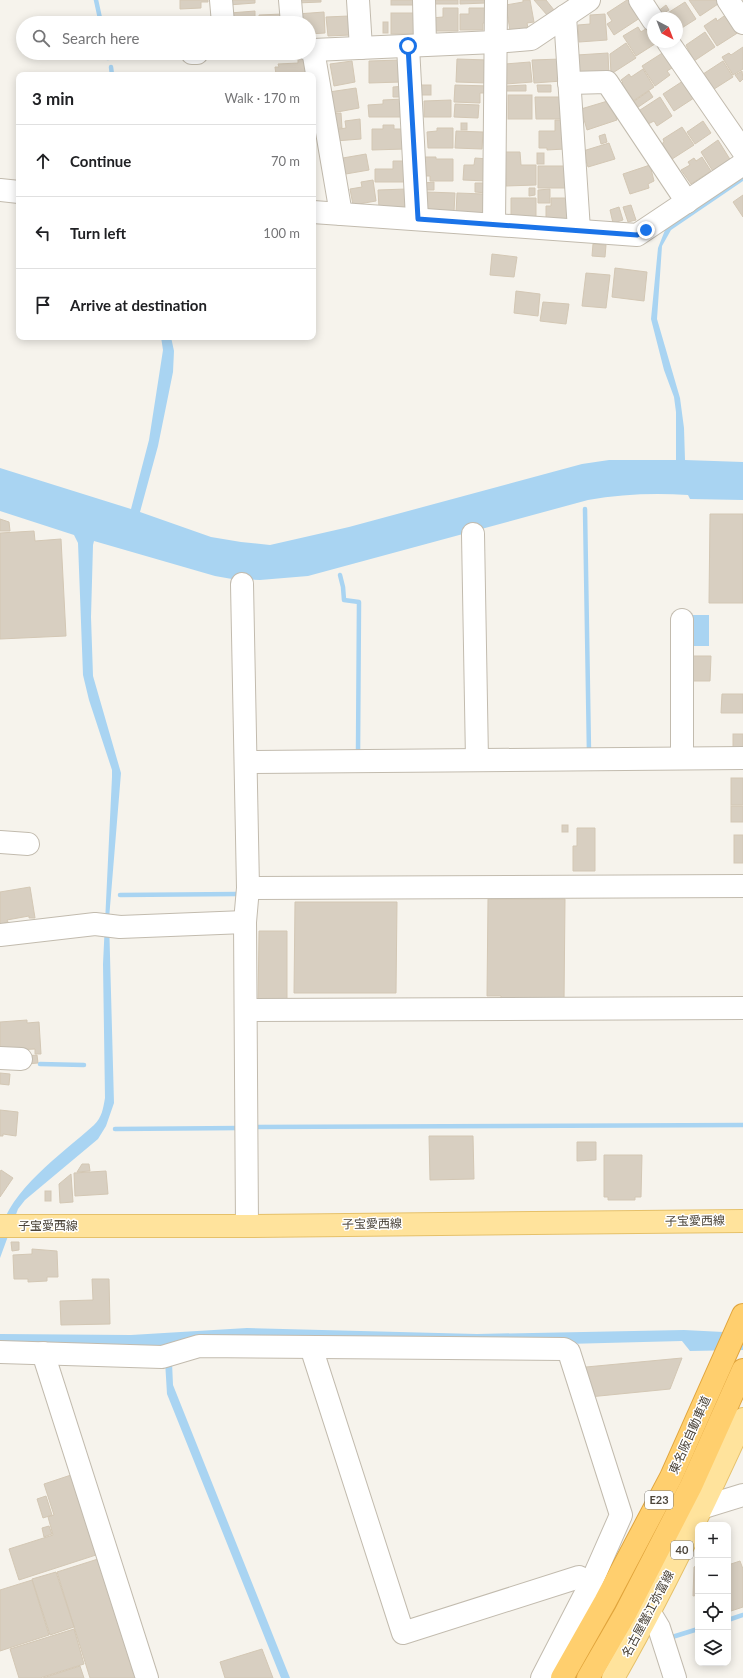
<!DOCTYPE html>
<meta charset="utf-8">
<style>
body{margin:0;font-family:Lato,"Noto Sans JP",sans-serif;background:#f2f2f2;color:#202124}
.controls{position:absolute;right:12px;bottom:12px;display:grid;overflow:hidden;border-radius:8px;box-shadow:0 2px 10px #0003}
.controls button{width:36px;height:36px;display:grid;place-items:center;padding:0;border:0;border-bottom:1px solid #e0e0e0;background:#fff;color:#202124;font:20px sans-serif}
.compass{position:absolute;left:647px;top:12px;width:36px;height:36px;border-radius:50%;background:#fff;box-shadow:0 2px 10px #0003;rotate:138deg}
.stop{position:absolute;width:12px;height:12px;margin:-9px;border:3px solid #1a73e8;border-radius:50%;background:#fff}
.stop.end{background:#1a73e8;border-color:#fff;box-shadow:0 1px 4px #0008}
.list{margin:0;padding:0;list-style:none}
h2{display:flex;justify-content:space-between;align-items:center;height:52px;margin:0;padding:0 16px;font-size:17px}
h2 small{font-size:13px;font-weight:400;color:#757577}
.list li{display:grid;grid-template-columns:26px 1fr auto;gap:12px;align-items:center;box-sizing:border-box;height:72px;padding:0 16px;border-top:1px solid #e0e0e0}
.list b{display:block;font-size:15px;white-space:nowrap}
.list em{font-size:13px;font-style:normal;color:#757577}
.icon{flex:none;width:22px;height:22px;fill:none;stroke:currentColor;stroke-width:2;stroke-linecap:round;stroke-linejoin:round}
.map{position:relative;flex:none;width:743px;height:1678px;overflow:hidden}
.search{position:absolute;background:#fff;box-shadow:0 2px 10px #0003;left:16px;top:16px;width:300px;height:44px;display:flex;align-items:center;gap:10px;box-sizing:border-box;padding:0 14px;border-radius:22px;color:#757577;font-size:15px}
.panel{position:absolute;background:#fff;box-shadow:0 2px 10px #0003;left:16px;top:72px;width:300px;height:268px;border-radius:8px}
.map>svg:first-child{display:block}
.water{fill:#a9d4f2}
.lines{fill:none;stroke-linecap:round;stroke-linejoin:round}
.stream{stroke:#a9d4f2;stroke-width:4.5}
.building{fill:#d8cfc1;stroke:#d3c7b4}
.minor-casing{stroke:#c2bbae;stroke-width:24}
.major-casing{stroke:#e6c16a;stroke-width:24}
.highway-casing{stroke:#e0a43c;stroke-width:24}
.minor{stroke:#fff;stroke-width:22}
.major{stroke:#ffe39c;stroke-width:22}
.highway{stroke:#ffcf6e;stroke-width:22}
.route{stroke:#1a73e8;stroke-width:5}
.labels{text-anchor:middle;stroke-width:3;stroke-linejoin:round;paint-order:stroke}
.shield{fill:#fff;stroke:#817c74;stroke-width:1}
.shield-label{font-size:11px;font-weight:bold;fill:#4b4439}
.street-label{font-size:12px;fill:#4b4439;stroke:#fff}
</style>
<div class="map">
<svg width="743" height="1678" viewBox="0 0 743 1678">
<rect width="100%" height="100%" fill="#f6f3ec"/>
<!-- water -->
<g class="water">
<path d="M 743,174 L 743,181 L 671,230 L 662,246 L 657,319 L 680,398 L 684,428 L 685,460 L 743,462 L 743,500 L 690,499 L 688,495 C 655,493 621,494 588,500 L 308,576 L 260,580 L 232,579 L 215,576 L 94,541 L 93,545 L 91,617 L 93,676 L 121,773 L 109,919 L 114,1103 L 106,1126 L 98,1139 L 25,1200 L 18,1209 L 0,1258 C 0,1250 0,1241 0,1233 C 9,1190 62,1154 94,1125 C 102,1117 103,1109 105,1098 L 103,964 L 112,777 L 112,770 L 89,700 L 83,675 L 78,543 L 74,535 L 0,511 L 0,468 L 131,509 L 149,440 L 163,350 L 161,337 L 171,337 L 174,351 L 173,372 L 158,446 L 140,512 L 211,537 L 241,542 L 270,545 L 349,527 L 582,464 L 609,460 L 676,460 L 676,412 L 674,397 L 664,370 L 651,319 L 658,248 L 667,225 Z"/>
<rect x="690" y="615" width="19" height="31"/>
<polygon points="247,1328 477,1334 684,1330 743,1333 743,1350 690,1351 682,1341 566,1344 201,1340 172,1362 173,1385 290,1678 281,1678 167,1394 165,1361 0,1346 0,1334 131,1335"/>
</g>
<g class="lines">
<!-- stream -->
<g class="stream">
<polyline points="96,0 101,23"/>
<polyline points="107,53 108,58"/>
<polyline points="111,67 112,75"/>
<polyline points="585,509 589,753"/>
<polyline points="340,575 343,587 344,600 359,602 358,754"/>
<polyline points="120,895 238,894"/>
<polyline points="40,1064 84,1065"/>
<polyline points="254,1127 743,1125"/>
<polyline points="115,1129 241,1128"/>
<polyline points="728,1620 743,1615"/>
<polyline points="669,1638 698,1629"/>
</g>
</g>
<!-- building -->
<g class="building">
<polygon points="180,0 208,0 208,2 201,2 201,8 180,9"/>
<polygon points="228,0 255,0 255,3 228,5"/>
<polygon points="296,0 321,0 321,2 296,3"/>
<rect x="391" y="0" width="27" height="5"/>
<rect x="433" y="0" width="25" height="4"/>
<polygon points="460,0 486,0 486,3 460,4"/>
<polygon points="523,0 530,0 534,22 527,23 528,28 510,31 506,5 523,2"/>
<polygon points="534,0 546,0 554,10 547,15"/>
<polygon points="627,0 633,0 643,16 614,35 607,24 612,21 607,13"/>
<polygon points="689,0 716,0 718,4 700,16"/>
<polygon points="685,2 696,19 677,31 677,18 665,18 663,16"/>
<polygon points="666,5 669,10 659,16 657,12"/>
<polygon points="443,8 458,8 458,31 431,31 431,18 443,17"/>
<polygon points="469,8 487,8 488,23 483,23 483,30 460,30 460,14 469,14"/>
<polygon points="255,11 255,23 231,23 230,13"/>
<polygon points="324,12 325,33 309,34 309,23 298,23 297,14"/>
<rect x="391" y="13" width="23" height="21"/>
<polygon points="283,14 284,23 259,23 259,15"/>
<polygon points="605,14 607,40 579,42 578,25 590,24 590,15"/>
<polygon points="727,14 739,32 717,46 704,26 716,18 717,21"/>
<polygon points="349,16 351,35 328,36 326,17"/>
<rect x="383" y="22" width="5" height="11"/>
<polygon points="650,26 653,30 653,42 658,42 636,56 623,36 638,27 641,32"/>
<polygon points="705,32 715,47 694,61 686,45"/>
<polygon points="626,43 636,58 611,74 610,54"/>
<polygon points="743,47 743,69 733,75 722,57 729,53 731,55"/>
<polygon points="667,50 677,65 667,71 670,75 655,86 642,66"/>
<polygon points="608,53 609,76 578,77 577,55"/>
<polygon points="308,57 309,75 276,75 275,67 279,67 278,64 298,63 298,58"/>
<polygon points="457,59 488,60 487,83 456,82"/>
<polygon points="561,59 562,81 534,83 532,60"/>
<polygon points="401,60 401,82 369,83 369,61"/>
<polygon points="352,61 355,82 334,86 330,64"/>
<polygon points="723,61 733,77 711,91 700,76"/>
<polygon points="530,62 532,82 506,84 505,64"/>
<polygon points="643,69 654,87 630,103 618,85 623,82 621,80 629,74 631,77"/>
<polygon points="742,71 743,79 740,82 735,75"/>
<polygon points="686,79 697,96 674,111 663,94"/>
<rect x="419" y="85" width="12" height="10"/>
<polygon points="455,85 489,86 489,93 480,93 480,103 454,102"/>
<polygon points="526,85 526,91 506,91 506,86"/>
<polygon points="537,85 551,85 551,92 538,92"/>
<polygon points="406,86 406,97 393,97 393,87"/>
<polygon points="356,88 359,108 332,113 329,92"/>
<polygon points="649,91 653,97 634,110 630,104"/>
<rect x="508" y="95" width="24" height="24"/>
<polygon points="535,97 562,97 562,119 536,119"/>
<polygon points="660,97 672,116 657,126 654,121 648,124 646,120 643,122 637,112"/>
<polygon points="403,99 404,117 369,117 368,105 383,104 383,100"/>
<polygon points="451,100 451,117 424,117 424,101"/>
<polygon points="611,100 617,120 587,130 581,109"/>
<polygon points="455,104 479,105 478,118 454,117"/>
<polygon points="341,113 342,128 331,129 329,114"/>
<polygon points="360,119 361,139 335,141 333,130 346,128 345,121"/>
<polygon points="555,120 566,120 565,149 547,150 547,148 539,148 539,131 555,131"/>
<polygon points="703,121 711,133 695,144 687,132"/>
<rect x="461" y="123" width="6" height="7"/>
<polygon points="383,125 394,125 394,129 404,129 405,149 372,150 372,129 383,129"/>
<polygon points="682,127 694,145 669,161 659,146 664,142 663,139"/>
<polygon points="437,128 453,128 453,148 428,148 427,132 437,131"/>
<polygon points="456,131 483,132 482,149 455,148"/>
<polygon points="605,134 607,142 601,144 599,136"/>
<polygon points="718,140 731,161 714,173 701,152"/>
<polygon points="609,143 615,159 588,167 583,151"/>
<polygon points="505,152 520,152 521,165 536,165 536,185 506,186"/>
<rect x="537" y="153" width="7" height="11"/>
<polygon points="366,154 369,170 340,175 337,159"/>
<polygon points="425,157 436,157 436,159 453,159 453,181 430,181 430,176 426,176"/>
<polygon points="702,157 711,171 691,184 681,170 690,165 688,162 694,158 696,161"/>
<polygon points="475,158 488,159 487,181 463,180 464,165 474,165"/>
<polygon points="393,161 406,161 406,182 375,182 375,169 393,169"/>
<polygon points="650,165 654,181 648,184 649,188 630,194 623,174"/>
<polygon points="538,166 566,166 569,188 538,188"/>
<polygon points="373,180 376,201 353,205 350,189 362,187 361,182"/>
<polygon points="434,182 434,190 423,190 423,183"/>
<polygon points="475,183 488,183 487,193 475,192"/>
<polygon points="529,188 535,188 535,195 529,196"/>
<polygon points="406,189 406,208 379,208 378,190"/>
<polygon points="550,189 550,203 538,203 538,190"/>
<polygon points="427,192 455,193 454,212 426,211"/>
<polygon points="457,193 484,194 483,215 456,213"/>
<polygon points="743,195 743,217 733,202"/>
<polygon points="511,198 536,198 536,219 511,220"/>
<polygon points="551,198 570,198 570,222 546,222 546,206 551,206"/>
<polygon points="631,205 636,220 628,222 623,207"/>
<polygon points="619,207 623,220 613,223 610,210"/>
<polygon points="593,244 606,245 605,257 592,256"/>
<polygon points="492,254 517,257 514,277 490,275"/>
<polygon points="615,268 647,272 644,301 612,297"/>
<polygon points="586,273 610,275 606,308 582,306"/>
<polygon points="516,291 540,294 538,316 514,313"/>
<polygon points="543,302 569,304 566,324 540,321"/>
<polygon points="710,514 743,514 743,603 709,603"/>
<polygon points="0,519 9,522 10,531 0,531"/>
<polygon points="34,531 35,541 61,539 66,636 0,639 0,533"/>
<polygon points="686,656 711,656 710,681 686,681"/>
<polygon points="722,694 743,694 743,713 721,713"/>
<rect x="733" y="734" width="10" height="18"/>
<rect x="731" y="778" width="12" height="27"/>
<rect x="731" y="806" width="12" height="16"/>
<rect x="562" y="825" width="6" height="7"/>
<polygon points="577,828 595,828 595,871 573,871 573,846 577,846"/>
<rect x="734" y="835" width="9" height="28"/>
<polygon points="30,887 35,918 29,918 29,916 7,920 8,922 4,923 5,925 0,926 0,892"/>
<polygon points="488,899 565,899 564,1003 501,1003 501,996 487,996"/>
<polygon points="295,902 397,902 396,993 294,993"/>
<polygon points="259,931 287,931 287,1005 258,1004"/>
<polygon points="27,1020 27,1023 39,1022 41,1054 35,1054 35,1049 13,1050 0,1055 0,1022"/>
<polygon points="37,1055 38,1063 26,1064 25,1056"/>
<polygon points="0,1073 10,1074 9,1085 0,1084"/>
<polygon points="0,1110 18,1112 16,1136 3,1134 3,1136 0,1136"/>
<polygon points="429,1136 473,1136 474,1179 430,1180"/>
<polygon points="577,1142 596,1142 596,1160 577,1161"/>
<polygon points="604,1155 642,1155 641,1197 635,1197 635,1200 608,1200 608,1197 604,1197"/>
<polygon points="82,1164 89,1164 90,1171 77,1172"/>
<polygon points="1,1170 13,1178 0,1197 0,1172"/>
<polygon points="106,1171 108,1194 75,1196 74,1173"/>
<polygon points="71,1174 73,1202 60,1203 59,1184"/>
<rect x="45" y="1191" width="6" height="10"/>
<polygon points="11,1242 19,1242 19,1250 12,1251"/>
<polygon points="32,1249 57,1251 58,1277 47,1277 47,1281 28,1282 28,1279 14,1279 13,1255 32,1254"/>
<polygon points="92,1279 109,1279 110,1324 61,1325 60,1301 93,1300"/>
<polygon points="682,1358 670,1389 589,1397 586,1367"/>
<polygon points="71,1475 96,1555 19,1580 9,1549 53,1535 48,1517 54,1515 44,1484"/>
<polygon points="46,1496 52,1515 43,1518 37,1499"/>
<polygon points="49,1526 52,1534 44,1537 42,1528"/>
<polygon points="98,1559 136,1678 90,1678 57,1572"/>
<polygon points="740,1561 743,1569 743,1607 728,1612 728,1565"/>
<polygon points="698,1565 698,1595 693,1596 694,1567"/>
<polygon points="56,1572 74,1627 50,1635 32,1579"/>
<polygon points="32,1580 49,1635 0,1651 0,1590"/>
<polygon points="74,1629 84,1664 40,1678 19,1678 10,1649"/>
<polygon points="262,1649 273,1678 225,1678 220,1662"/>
<polygon points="80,1666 84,1678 43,1678"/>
</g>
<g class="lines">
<!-- minor casing -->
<g class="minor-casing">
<g id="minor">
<polyline points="221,0 223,23"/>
<polyline points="290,0 292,23"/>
<polyline points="358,0 361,48"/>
<polyline points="424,0 425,45"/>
<polyline points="640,0 653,20"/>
<polyline points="728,0 743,23"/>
<polyline points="565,16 579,230"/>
<polyline points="668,42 743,151"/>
<polyline points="408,46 417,219"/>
<polyline points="309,50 313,50 341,214"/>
<polyline points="313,50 495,42 531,39 589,0"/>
<polyline points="192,53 197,53"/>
<polyline points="569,83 607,82 687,202"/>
<polyline points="0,190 19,192"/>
<polyline points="313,212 637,235 743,164"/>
<polyline points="494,224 496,0"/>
<polyline points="473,534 477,760"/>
<polyline points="242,584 248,888 245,922 247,1226"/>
<polyline points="682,620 682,758"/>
<polyline points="246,762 743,758"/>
<polyline points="0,842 28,844"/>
<polyline points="248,888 743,886"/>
<polyline points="0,935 95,924 120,927 245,922"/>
<polyline points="246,1010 743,1008"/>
<polyline points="0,1058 21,1059"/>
<polyline points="311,1347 403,1633 579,1577 591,1583"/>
<polyline points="0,1352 162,1357 199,1346 564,1349 569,1352 621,1515 591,1583 542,1678"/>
<polyline points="43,1353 147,1678"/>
<polyline points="704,1507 743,1495"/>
<polyline points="650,1613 659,1628 675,1678"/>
</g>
</g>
<!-- major casing -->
<g class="major-casing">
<g id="major">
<polyline points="0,1226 247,1226 743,1221"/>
<path d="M 613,1678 C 661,1594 703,1507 743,1419"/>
</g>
</g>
<!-- highway casing -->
<g class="highway-casing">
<g id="highway">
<polyline points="562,1678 605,1602 671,1477 743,1315"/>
<polyline points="588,1678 625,1614 691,1486 743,1370"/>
</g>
</g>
<!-- minor -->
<use href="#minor" class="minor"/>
<!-- major -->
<use href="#major" class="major"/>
<!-- highway -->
<use href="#highway" class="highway"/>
</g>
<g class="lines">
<!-- route -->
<polyline class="route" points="408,46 418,219 637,235 646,230"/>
</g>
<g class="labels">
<!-- shield labels -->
<g class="shield">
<rect x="645" y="1491" width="28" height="18" rx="3"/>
<rect x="671" y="1541" width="22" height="18" rx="3"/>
</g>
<g class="shield-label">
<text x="659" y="1504">E23</text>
<text x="682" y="1554">40</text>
</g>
<!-- street labels -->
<g class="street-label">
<text transform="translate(695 1221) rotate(-1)" y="4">子宝愛西線</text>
<text transform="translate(372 1224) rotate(-1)" y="4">子宝愛西線</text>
<text x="48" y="1230">子宝愛西線</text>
<text transform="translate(690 1435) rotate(-66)" y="4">東名阪自動車道</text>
<text transform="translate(648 1614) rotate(-62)" y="4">名古屋蟹江弥富線</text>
</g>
</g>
</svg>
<div class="controls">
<button>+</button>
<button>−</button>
<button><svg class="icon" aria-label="locate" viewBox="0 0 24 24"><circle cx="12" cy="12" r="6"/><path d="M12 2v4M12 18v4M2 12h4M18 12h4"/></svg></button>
<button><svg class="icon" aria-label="layers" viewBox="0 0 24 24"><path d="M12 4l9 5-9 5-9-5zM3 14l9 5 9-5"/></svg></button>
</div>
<svg class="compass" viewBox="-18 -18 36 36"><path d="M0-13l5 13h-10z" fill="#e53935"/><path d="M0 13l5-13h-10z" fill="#757577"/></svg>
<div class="stop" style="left:408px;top:46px"></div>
<div class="stop end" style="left:646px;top:230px"></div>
<div class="search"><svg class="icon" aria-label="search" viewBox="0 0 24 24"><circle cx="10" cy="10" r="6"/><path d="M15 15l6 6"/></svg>Search here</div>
<section class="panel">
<h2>3 min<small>Walk · 170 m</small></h2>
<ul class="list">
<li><svg class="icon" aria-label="ahead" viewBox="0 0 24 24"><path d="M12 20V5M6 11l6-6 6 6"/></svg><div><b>Continue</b></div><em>70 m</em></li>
<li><svg class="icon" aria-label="left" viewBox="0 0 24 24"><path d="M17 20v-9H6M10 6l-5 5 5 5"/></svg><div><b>Turn left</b></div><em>100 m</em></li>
<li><svg class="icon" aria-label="arrive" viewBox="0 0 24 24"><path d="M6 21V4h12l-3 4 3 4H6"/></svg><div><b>Arrive at destination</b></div></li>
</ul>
</section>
</div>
